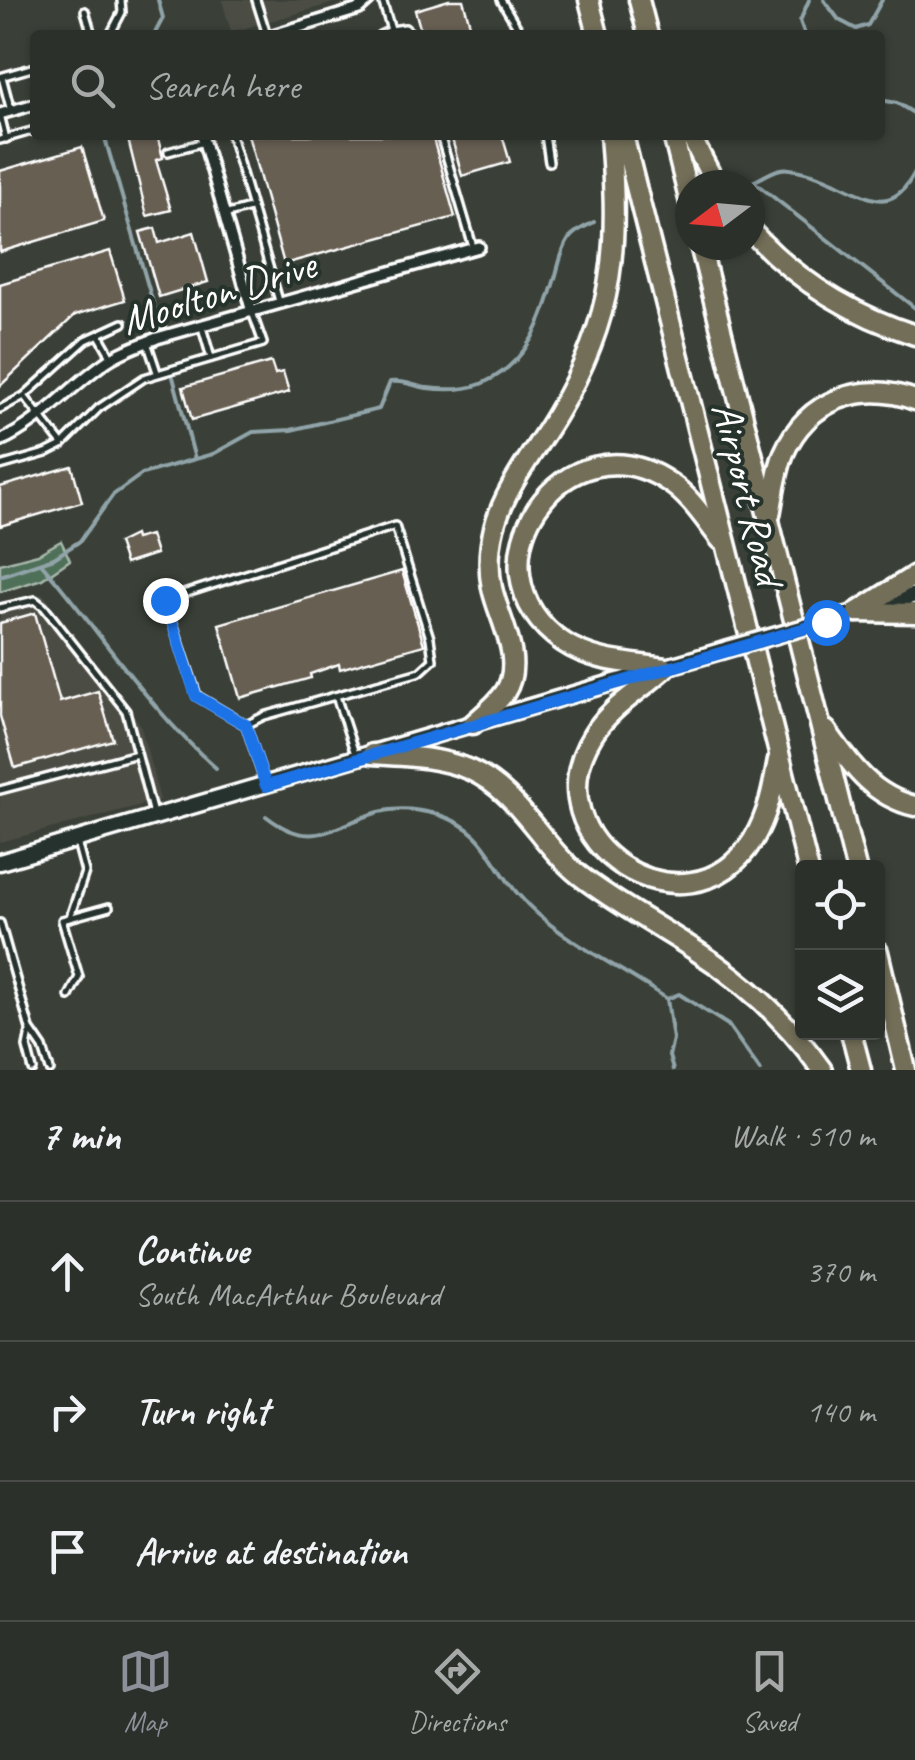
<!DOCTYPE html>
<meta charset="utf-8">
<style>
body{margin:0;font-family:Caveat,sans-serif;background:#383c36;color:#f1f3f6}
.controls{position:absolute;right:30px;bottom:30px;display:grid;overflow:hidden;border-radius:10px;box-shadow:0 2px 8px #0004}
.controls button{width:90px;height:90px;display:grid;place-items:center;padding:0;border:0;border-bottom:2px solid #484b47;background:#2c302a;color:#f1f3f6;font:50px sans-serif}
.compass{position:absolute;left:675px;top:170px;width:90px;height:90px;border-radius:50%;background:#2c302a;box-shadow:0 2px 8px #0004;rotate:254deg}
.stop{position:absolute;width:30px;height:30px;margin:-22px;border:8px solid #1a73e8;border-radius:50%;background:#fff}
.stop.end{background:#1a73e8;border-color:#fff;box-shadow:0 2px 10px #0008}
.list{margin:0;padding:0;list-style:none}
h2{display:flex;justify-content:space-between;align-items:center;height:130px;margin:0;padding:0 40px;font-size:42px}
h2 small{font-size:32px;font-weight:400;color:#a6a9a8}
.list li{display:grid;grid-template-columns:65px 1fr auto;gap:30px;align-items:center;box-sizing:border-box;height:140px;padding:0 40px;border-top:2px solid #484b47}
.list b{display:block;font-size:38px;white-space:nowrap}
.list p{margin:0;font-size:32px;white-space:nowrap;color:#a6a9a8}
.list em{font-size:32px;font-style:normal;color:#a6a9a8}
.icon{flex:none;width:55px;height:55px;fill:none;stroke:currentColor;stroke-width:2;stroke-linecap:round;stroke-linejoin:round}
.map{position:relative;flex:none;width:915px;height:1070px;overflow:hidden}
.search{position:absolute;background:#2c302a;box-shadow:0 2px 8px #0004;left:30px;right:30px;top:30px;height:110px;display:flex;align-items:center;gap:25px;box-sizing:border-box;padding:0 35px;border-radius:10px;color:#a6a9a8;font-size:38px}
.sheet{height:550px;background:#2c302a}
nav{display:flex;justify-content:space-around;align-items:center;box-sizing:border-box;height:140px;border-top:2px solid #484b47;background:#2c302a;font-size:28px;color:#a6a9a8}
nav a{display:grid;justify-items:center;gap:5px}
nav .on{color:#8c9099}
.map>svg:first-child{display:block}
.built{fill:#4c4d44}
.green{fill:#506f58;stroke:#a8b7ac;stroke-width:2.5}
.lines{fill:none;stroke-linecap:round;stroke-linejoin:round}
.stream{stroke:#91a4a9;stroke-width:4}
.building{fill:#685e52;stroke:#fff;stroke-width:2.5}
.lane-casing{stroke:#fff;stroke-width:12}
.street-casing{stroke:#fff;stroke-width:16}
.secondary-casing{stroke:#fff;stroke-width:21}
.highway-casing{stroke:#fff;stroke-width:25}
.lane{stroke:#26332d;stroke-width:5}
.street{stroke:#26332d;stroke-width:9}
.secondary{stroke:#26332d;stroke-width:14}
.highway{stroke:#726e59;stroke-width:18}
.secondary-bridge-casing{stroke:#fff;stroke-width:21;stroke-linecap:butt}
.secondary-bridge{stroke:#26332d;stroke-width:14}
.route{stroke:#1a73e8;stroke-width:12}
.labels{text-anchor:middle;stroke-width:8;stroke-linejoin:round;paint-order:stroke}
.street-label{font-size:42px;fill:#fff;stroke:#26332d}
</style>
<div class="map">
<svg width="915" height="1070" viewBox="0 0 915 1070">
<rect width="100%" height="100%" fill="#3a4038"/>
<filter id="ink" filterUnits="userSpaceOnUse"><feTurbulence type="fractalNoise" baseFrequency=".01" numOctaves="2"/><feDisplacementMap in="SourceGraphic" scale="20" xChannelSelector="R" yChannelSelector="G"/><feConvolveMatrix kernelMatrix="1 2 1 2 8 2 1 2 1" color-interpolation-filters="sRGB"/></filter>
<g filter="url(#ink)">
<!-- built -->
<g class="built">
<polygon points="222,0 344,0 231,32"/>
<polygon points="43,594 140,724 160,800 0,842 0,605"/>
</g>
<!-- green -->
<polygon class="green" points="61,541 70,560 42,579 0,592 0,564 38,554"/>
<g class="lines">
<!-- stream -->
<g class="stream">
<polyline points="824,0 839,20 856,29 868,25 882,0"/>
<polyline points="154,35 163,18 158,0"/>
<polyline points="805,35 800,21 809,0"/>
<polyline points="880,100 897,103 915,114"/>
<polyline points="104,135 160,327"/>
<polyline points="754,182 915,308"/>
<path d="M 746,184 C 762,181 773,166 790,169 C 804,171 823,177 836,183 C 870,198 892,216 915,172"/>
<polyline points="173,377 195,459"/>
<path d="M 41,563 C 100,631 148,709 216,768"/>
<path d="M 0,576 L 54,558 L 80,541 L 113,495 L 142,474 L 213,454 L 253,432 L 291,430 L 379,409 L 390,382 C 405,380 413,386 427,388 C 443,390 465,390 481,384 C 529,364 542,321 556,275 C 559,264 562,249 569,239 C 574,231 585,227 594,222"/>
<path d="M 266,816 C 313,853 333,825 379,812 C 398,807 421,810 439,815 C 487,830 489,861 518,894 C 557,940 619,965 667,999 L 679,994 L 728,1025 L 760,1070"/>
<polyline points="667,999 673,1039 669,1056 673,1070"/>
</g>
</g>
<!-- building -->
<g class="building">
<polygon points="449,0 463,0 473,35 422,35 415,10"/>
<polygon points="127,135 157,135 163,158 156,160 171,210 147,216"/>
<polygon points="248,135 432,135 455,217 284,264"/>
<polygon points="451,135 502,135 510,162 462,176"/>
<polygon points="82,147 104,221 0,252 0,171"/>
<polygon points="155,228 159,243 194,232 208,282 159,297 140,232"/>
<polygon points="110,251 125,300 75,315 0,386 0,284"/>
<polygon points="271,362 275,374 283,372 289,392 192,420 183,387"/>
<polygon points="72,466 82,502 0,526 0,487"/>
<polygon points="134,535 135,539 150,535 156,554 125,564 118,543"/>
<polygon points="402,571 424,645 340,669 339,664 310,674 311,678 240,698 219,624"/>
<polygon points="35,613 60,702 98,691 113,740 15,768 0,716 0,623"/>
</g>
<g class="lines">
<!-- lane casing -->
<g class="lane-casing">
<g id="lane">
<polyline points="256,0 267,35"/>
<polyline points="501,0 522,35"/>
<polyline points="85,11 92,35"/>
<polyline points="391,30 405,28 413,35"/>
<polyline points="110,35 122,12 121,0"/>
<polyline points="380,35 391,30 382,0"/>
<polyline points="0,77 35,67"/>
<polyline points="2,77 11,111"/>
<polyline points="0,114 6,139"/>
<polyline points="231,135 279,301"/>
<polyline points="440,135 473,247"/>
<polyline points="545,135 549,162"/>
<polyline points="0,140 35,130"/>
<polyline points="168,152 204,142"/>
<polyline points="224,215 250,208"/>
<polyline points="202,327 211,358"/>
<polyline points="99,335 112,358"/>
<polyline points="147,342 157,372"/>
<polyline points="0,409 24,396"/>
<polyline points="62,444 24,396 86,340 123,323"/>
<polyline points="0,466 46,453 62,445 99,408 144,378 263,343 252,312"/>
<polyline points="0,608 35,600 44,607 126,711 153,814"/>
<polyline points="336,696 355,754"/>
<polyline points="246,725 197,696 165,600 395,526 430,638 433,660 420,672 264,716 246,725 265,783"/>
<polyline points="0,790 137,754"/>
<polyline points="70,917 85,872 77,842"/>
<polyline points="0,923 30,1029 43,1048 50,1070"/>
<polyline points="69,996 79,977 62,920 109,907"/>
<polyline points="30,1032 27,1047 33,1070"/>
</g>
</g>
<!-- street casing -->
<g class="street-casing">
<g id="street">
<polyline points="273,35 359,9 369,0"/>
<polyline points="0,114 35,104"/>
<polyline points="202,135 252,312"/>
<path d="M 0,441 C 42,422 69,387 107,361 C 121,351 140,345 157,338 L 479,247"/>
</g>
</g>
<!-- secondary casing -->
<g class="secondary-casing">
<g id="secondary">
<polyline points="826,621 915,595"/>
<polyline points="0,862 721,651"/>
</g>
</g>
<!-- highway casing -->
<g class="highway-casing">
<g id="highway">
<polyline points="589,0 598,35"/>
<polyline points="639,0 648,35"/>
<polyline points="623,135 808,868"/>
<polyline points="673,135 690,203"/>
<polyline points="690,135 716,185"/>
<path d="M 750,230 C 796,281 850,314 915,335"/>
<polyline points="700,245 856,868"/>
<path d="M 770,515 C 774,494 776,473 784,453 C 807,400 862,380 915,400"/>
<polyline points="857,612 915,575"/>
<polyline points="857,612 915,613"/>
<path d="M 665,668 C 631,663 592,662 563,642 C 457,569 565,410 670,483 C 691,497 705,520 721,540"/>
<path d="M 665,668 C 642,690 610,707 593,735 C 526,843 688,943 753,840 C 768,815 773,788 778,760"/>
<path d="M 473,724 C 484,714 497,704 505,692 C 525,660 499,620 492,588 C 488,568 489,548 494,528 C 505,487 536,450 557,414 C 616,316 619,246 610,135"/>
<path d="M 826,730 C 850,764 872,796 915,806"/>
<path d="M 372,754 C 405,756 440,757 470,770 C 519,792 539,843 579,875 C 615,903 657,925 695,950 C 744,981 788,1022 822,1070"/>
<polyline points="878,952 906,1070"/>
<polyline points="851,1032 861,1070"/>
</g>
</g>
<!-- lane -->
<use href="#lane" class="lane"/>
<!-- street -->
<use href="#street" class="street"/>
<!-- secondary -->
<use href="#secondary" class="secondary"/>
<!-- highway -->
<use href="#highway" class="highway"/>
<!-- secondary-bridge casing -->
<g class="secondary-bridge-casing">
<polyline id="secondary-bridge" points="721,651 826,621"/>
</g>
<!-- secondary-bridge -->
<use href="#secondary-bridge" class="secondary-bridge"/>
</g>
</g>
<g class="lines" filter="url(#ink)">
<!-- route -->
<polyline class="route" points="165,600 196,696 246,725 266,786 826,622"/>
</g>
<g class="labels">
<!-- street labels -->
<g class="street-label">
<text transform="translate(218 291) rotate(-17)" y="15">Moolton Drive</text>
<text transform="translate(749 493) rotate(76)" y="15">Airport Road</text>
</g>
</g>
</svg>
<div class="controls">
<button><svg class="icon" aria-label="locate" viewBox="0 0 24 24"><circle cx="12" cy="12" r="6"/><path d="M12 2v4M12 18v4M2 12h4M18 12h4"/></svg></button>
<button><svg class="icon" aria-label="layers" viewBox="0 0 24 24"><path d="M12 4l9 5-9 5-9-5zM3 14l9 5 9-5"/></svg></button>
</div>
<svg class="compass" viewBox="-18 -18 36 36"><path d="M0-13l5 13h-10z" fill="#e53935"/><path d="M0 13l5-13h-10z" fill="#a6a9a8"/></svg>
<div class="stop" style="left:826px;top:622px"></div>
<div class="stop end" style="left:165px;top:600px"></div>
<div class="search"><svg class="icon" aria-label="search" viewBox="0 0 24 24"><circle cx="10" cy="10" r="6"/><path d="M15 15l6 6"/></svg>Search here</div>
</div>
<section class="sheet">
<h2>7 min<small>Walk · 510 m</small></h2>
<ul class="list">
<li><svg class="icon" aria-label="ahead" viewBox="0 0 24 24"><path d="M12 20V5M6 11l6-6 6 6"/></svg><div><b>Continue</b><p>South MacArthur Boulevard</p></div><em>370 m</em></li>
<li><svg class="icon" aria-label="right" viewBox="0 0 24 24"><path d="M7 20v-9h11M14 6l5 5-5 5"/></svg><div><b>Turn right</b></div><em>140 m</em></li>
<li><svg class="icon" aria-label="arrive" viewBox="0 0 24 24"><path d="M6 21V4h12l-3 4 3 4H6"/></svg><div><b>Arrive at destination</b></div></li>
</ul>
</section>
<nav>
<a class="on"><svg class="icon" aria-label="map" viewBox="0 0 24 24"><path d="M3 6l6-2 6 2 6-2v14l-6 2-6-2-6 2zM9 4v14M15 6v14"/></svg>Map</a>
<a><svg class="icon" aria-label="directions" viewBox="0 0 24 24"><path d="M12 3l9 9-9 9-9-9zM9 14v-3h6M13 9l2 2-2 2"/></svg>Directions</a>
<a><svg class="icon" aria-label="saved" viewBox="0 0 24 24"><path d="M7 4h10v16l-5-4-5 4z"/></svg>Saved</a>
</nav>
